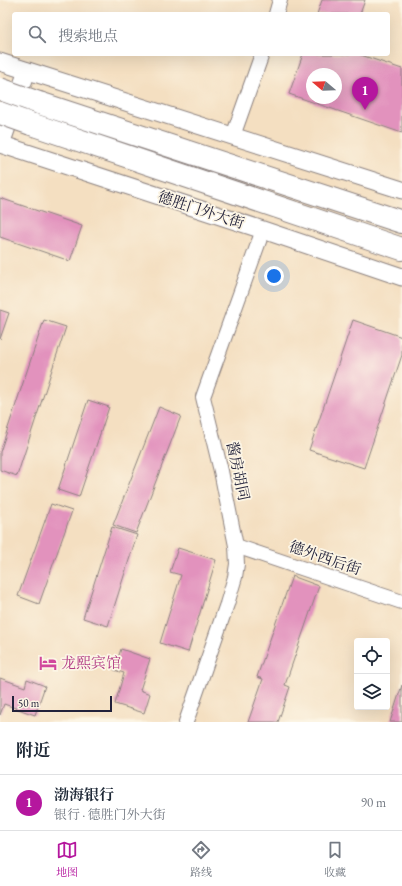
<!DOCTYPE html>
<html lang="zh">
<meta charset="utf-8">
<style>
body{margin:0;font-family:"EB Garamond","Noto Serif SC",serif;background:#f2f2f3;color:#1f2937}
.controls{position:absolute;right:12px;bottom:12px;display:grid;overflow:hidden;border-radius:4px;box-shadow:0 4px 16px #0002}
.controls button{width:36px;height:36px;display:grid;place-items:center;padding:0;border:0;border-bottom:1px solid #e0e1e3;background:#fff;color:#1f2937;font:20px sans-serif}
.compass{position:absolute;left:306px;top:68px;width:36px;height:36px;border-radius:50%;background:#fff;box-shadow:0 4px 16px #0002;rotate:289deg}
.scale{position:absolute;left:12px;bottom:10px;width:100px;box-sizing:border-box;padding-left:4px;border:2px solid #22223b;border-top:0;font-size:11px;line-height:14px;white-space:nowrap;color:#22223b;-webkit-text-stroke:3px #fcf5e5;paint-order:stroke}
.you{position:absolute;left:274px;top:276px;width:14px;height:14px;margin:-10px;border:3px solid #fff;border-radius:50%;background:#1a73e8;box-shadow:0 0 0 6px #1a73e833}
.badge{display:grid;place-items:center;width:26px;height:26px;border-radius:50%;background:#b5179e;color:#fff;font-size:13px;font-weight:700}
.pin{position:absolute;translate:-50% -33px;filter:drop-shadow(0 1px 2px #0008)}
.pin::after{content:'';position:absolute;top:21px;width:14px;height:12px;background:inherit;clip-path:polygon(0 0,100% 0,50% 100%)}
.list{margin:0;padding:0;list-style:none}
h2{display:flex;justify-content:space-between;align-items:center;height:52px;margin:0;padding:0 16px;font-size:17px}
h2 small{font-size:13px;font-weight:400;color:#747a83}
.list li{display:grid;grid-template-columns:26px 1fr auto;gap:12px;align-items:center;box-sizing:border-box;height:56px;padding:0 16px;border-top:1px solid #e0e1e3}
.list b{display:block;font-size:15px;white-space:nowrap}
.list p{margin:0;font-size:13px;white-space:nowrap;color:#747a83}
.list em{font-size:13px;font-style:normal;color:#747a83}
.icon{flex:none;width:22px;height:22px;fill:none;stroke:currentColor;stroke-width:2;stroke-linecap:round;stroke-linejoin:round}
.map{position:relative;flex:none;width:402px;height:722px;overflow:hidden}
.search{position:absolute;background:#fff;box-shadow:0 4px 16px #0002;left:12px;right:12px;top:12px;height:44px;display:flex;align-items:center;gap:10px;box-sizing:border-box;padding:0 14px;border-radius:4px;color:#747a83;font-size:15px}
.sheet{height:108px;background:#fff}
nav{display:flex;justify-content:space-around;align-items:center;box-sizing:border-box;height:56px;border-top:1px solid #e0e1e3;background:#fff;font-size:11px;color:#747a83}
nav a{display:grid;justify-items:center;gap:2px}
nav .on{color:#b5179e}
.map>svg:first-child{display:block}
.building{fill:#e292bd;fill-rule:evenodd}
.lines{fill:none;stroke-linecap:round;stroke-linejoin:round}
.minor-casing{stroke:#8b807e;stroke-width:16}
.tertiary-casing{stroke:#8b807e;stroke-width:19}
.trunk-casing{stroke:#8b807e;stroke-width:24}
.minor{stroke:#fff;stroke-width:14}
.tertiary{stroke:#fff;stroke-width:17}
.trunk{stroke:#fff;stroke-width:22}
.trunk-bridge-casing{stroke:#8b807e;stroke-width:24;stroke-linecap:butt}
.trunk-bridge{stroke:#fff;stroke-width:22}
.labels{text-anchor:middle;stroke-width:3.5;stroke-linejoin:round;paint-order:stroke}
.street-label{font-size:15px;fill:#22223b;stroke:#fcf5e5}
.hotel-label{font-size:15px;fill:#b23c85;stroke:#fcf5e5;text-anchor:start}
</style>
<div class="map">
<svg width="402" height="722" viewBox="0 0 402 722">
<rect width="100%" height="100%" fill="#fcf5e5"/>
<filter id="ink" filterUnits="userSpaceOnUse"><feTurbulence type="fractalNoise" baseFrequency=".025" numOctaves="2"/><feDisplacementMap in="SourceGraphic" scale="8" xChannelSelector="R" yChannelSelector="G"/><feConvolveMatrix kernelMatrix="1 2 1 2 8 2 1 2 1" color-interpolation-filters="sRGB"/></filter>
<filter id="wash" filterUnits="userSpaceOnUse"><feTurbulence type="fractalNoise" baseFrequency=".012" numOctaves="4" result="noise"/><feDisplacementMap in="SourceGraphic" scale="16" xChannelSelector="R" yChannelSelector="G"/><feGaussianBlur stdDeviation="0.9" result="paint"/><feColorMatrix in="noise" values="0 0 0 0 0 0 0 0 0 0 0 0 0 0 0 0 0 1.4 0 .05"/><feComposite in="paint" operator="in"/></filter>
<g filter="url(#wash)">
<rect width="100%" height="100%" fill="#f4dfc1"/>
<g id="blocks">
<!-- building -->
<g class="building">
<polygon points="322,0 365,0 360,14 317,14"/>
<path d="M 303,54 L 358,54 L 402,69 L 402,133 L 289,94 ZM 312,74 L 336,74 L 336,98 L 312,98 Z"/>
<polygon points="0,198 82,226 70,261 0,237"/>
<polygon points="0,310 9,313 0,339"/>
<polygon points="44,320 66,327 17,476 0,470 0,452"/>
<polygon points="353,320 402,337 402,355 364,468 309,450"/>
<polygon points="88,400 109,407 79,497 58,490"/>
<polygon points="159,407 181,416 136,533 113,525"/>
<polygon points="51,504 72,511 39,604 18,596"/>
<polygon points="112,527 137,535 108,626 83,618"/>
<polygon points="178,548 216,560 188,652 160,643 181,575 170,572"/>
<polygon points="292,576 319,586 285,685 290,687 278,722 248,722 263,679 257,677"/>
<polygon points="121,649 150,659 140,690 150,694 144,713 115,704 124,673 114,670"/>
<polygon points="0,678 25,687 27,679 45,686 35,715 4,704 0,715"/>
<polygon points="402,685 402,722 390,722"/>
</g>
</g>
</g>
<g filter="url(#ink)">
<use href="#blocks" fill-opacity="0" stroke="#8b807e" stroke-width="1"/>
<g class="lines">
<!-- minor casing -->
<g class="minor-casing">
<g id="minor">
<polyline points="276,14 280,0"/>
<polyline points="233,136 262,54"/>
<polyline points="236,546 402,602"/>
<polyline points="186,722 227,604 235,577 237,564 236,546 221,471 203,397 263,230"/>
</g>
</g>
<!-- tertiary casing -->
<g class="tertiary-casing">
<g id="tertiary">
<polyline points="0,62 402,190"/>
<polyline points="0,144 263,230 402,277"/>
<polyline points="1,144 27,71"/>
</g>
</g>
<!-- trunk casing -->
<g class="trunk-casing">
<g id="trunk">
<polyline points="39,103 402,222"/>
<polyline points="31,124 402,249"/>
</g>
</g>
<!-- minor -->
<use href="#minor" class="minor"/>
<!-- tertiary -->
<use href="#tertiary" class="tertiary"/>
<!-- trunk -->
<use href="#trunk" class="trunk"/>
<!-- trunk-bridge casing -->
<g class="trunk-bridge-casing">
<g id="trunk-bridge">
<polyline points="0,89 39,103"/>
<polyline points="0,113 31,124"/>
</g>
</g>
<!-- trunk-bridge -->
<use href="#trunk-bridge" class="trunk-bridge"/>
</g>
</g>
<!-- icons -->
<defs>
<g id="hotel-bare" transform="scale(1.38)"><path d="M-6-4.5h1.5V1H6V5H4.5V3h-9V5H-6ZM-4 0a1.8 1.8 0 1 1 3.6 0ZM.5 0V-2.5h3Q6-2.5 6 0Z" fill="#d1479c" stroke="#fcf5e5" stroke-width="2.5" paint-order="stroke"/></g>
</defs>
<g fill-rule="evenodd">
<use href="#hotel-bare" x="48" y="663"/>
</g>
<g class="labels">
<!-- street labels -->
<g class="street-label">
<text transform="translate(201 210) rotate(18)" y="5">德胜门外大街</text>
<text transform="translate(238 471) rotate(78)" y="5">酱房胡同</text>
<text transform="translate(325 558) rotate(19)" y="5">德外西后街</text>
</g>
<!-- hotel labels -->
<g class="hotel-label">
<text x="61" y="668">龙熙宾馆</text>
</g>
</g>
</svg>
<div class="controls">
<button><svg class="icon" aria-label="locate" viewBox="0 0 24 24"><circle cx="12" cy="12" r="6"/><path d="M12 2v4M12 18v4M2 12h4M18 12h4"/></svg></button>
<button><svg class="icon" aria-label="layers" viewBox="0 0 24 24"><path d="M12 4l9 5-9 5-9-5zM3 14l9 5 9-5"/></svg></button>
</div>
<svg class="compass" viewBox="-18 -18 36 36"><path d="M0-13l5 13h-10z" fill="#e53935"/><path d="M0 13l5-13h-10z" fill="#747a83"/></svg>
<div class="scale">50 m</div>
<div class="you"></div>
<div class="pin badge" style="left:365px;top:110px">1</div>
<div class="search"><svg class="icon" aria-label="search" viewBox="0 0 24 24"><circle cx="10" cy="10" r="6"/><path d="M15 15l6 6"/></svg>搜索地点</div>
</div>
<section class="sheet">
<h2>附近<small></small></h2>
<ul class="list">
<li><span class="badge">1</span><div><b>渤海银行</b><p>银行 · 德胜门外大街</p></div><em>90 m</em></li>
</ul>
</section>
<nav>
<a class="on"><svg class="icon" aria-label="map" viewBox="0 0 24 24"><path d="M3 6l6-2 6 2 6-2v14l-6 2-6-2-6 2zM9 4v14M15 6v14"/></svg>地图</a>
<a><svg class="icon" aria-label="directions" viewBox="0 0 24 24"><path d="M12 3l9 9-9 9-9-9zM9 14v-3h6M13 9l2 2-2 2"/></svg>路线</a>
<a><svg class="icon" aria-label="saved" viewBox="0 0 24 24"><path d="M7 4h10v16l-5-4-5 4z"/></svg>收藏</a>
</nav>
